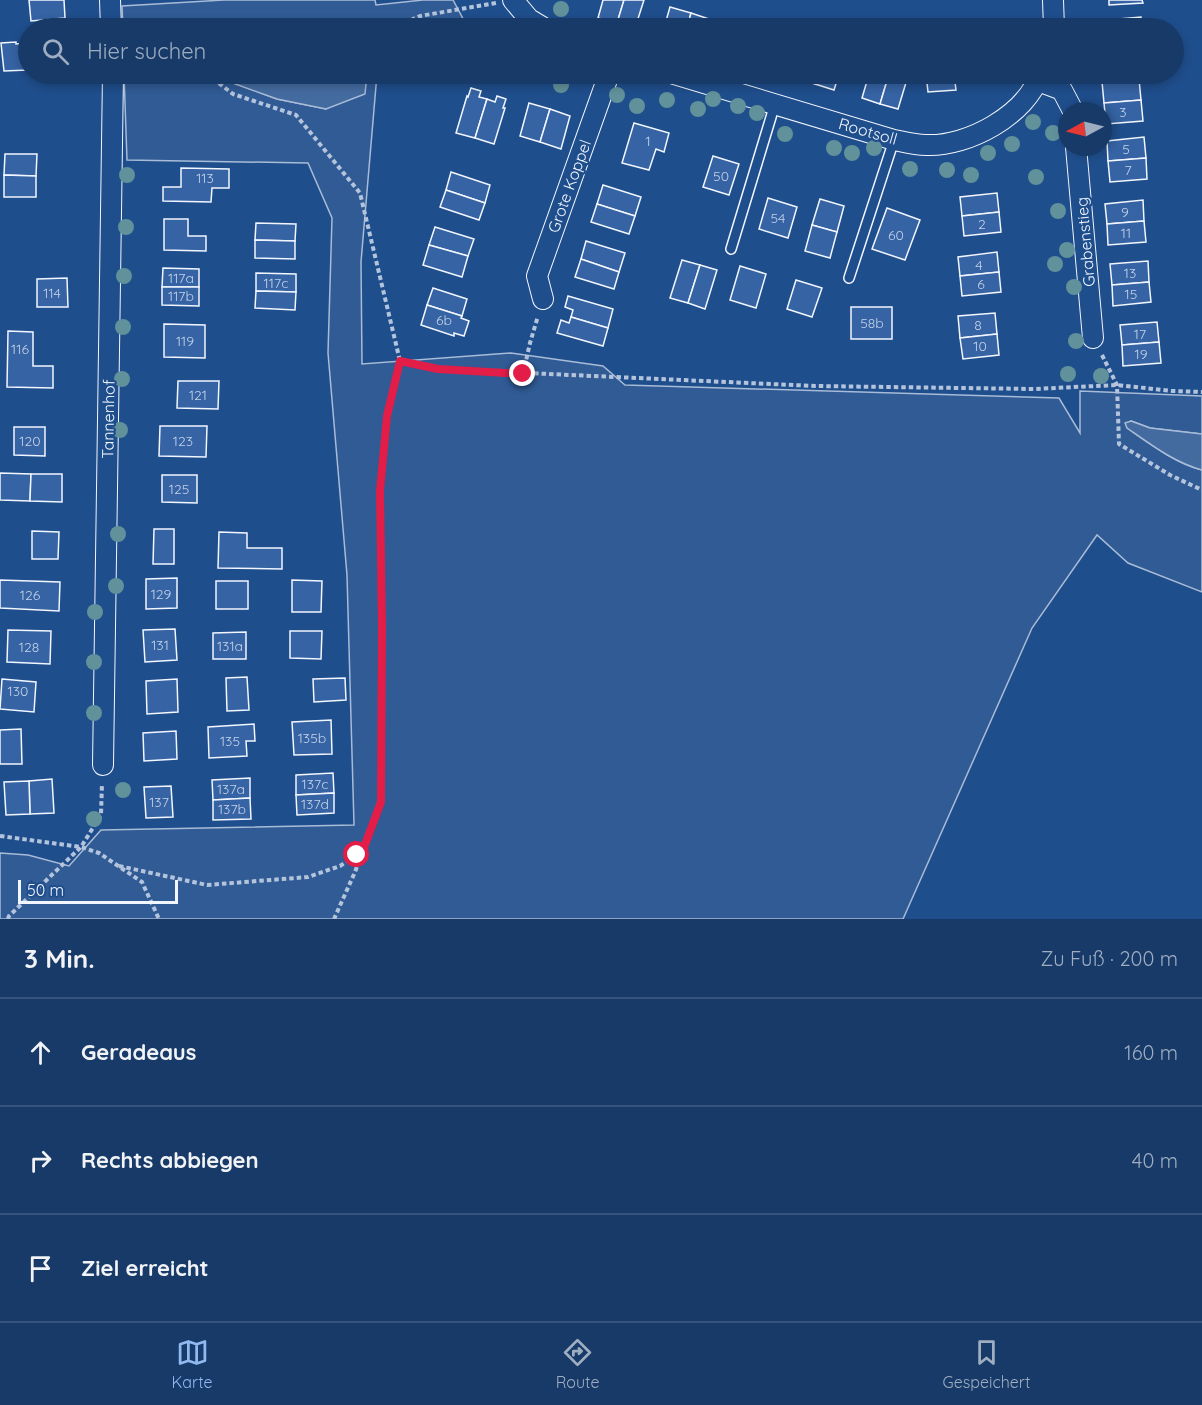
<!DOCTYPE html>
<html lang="de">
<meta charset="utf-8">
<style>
body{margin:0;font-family:Quicksand,sans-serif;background:#244571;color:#f1f3f6}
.compass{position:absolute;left:1058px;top:102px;width:54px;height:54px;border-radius:50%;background:#173a69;box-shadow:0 3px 9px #0003;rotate:263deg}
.scale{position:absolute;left:18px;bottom:15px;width:160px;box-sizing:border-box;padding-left:6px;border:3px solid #f2f6ff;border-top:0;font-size:16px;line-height:21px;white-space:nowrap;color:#f2f6ff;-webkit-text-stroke:4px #1f4e8c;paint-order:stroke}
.stop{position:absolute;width:18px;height:18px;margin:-14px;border:4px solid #e11d48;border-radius:50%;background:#fff}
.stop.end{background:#e11d48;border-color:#fff;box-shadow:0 2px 6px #0008}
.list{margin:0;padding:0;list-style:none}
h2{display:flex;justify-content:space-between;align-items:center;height:78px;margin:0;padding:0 24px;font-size:26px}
h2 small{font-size:20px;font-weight:400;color:#9eadc0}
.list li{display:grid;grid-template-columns:39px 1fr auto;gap:18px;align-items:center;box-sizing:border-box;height:108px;padding:0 24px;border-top:2px solid #36547d}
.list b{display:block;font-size:22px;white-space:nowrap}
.list em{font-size:20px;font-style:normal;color:#9eadc0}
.icon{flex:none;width:33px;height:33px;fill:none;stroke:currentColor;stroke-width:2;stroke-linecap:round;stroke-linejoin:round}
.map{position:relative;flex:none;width:1202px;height:919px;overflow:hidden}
.search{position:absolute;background:#173a69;box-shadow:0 3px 9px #0003;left:18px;right:18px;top:18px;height:66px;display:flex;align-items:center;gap:15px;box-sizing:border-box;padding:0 21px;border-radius:33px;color:#9eadc0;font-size:22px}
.sheet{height:402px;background:#173a69}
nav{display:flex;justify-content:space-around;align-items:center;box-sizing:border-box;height:84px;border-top:2px solid #36547d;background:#173a69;font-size:16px;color:#9eadc0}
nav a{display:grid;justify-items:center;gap:3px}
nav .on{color:#90b9f0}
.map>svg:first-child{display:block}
.green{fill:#305b95;stroke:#a8bbd7;stroke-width:1.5}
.water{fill:#446ba0;stroke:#a8bbd7;stroke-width:1.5}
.building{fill:#3563a3;stroke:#f2f6ff;stroke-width:1.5}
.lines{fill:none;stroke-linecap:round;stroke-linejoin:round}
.lane-casing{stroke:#f2f6ff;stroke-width:12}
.street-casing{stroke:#f2f6ff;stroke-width:22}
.path{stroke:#b3c4dc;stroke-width:4;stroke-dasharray:4.5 3;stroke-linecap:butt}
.lane{stroke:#1f4e8c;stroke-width:9}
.street{stroke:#1f4e8c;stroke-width:20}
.tree{fill:#61919a}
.route{stroke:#e11d48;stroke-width:8}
.labels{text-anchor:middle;stroke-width:4.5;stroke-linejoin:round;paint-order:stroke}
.number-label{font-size:14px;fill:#c3d1e8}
.street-label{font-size:16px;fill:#f2f6ff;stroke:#1f4e8c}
</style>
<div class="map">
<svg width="1202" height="919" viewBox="0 0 1202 919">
<rect width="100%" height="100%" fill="#1f4e8c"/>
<!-- green -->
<g class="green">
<polygon points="224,0 375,0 376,5 423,0 453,0 468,28 123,28 122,6"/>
<path d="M 124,74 L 227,74 L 228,81 L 277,99 L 326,109 L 366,84 L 360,74 L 377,74 L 361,262 L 362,364 L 511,353 L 603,366 L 625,385 L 1059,398 L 1080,433 L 1080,391 L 1202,396 L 1202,434 L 1150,428 L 1131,421 L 1127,428 C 1150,444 1175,463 1202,470 L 1202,592 L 1128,563 L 1097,535 L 1032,628 L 903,919 L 0,919 L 0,853 L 28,855 L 69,866 L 101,830 L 354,825 L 347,575 L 328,353 L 332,218 L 308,163 L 127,160 Z"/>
</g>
<!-- water -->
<g class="water">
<polygon points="227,74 360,74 366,84 365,94 326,109 277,99 227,81"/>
<path d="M 1131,421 L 1150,428 L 1202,434 L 1202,470 C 1175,463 1150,444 1127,428 L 1125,423 Z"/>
</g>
<!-- building -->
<g class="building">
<polygon points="29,0 64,0 65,18 31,21"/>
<polygon points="603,0 624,0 617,23 598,18"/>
<polygon points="624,0 644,0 635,28 617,23"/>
<polygon points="1109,0 1142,0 1143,3 1109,5"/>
<polygon points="670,7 691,13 687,28 664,28"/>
<polygon points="691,13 712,20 710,28 687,28"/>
<polygon points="1141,17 1142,28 1108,28 1107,20"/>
<polygon points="16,42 16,44 28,43 28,70 4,71 1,43"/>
<polygon points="798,74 819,74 815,84 797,78"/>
<polygon points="819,74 839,74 834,90 815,84"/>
<polygon points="869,74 889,74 880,104 862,98"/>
<polygon points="889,74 898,74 908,76 898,109 880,104"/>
<polygon points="926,74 954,74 956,90 928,92"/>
<polygon points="1139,79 1141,100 1104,103 1102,82"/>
<polygon points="471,88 481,91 479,97 487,99 475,138 456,133 467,96 468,97"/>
<polygon points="497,96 506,99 503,108 505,108 494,144 475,138 487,99 495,102"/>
<polygon points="1141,100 1143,121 1106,124 1104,103"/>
<polygon points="529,103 550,109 540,142 520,136"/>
<polygon points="550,109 570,116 561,149 540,142"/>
<polygon points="634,123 669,133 664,152 656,149 649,170 622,163"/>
<polygon points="1144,137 1146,158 1108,161 1107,141"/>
<polygon points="5,154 37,154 36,176 4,175"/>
<polygon points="713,156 739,164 729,195 703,187"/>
<polygon points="1146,158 1147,179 1110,182 1108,161"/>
<polygon points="181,168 229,169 229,188 212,188 211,202 163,201 163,187 181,187"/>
<polygon points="451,172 490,185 485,203 446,190"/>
<polygon points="4,175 36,176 36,197 4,197"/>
<polygon points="603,185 641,197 635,216 597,204"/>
<polygon points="446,190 485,203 479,220 440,207"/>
<polygon points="997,193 999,212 962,216 960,197"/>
<polygon points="768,198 797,207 788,238 759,229"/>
<polygon points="820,199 844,206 837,232 812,225"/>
<polygon points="1143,200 1144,221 1107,224 1105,204"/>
<polygon points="597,204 635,216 629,234 591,222"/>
<polygon points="887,208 920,220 905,260 872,249"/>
<polygon points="999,212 1001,232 964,236 962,216"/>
<polygon points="164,219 188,219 188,236 206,236 206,251 164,250"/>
<polygon points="1144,221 1146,242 1108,245 1107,224"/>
<polygon points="256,223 296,224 295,241 255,240"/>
<polygon points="812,225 837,232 830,258 805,251"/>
<polygon points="435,227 474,239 468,256 429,245"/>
<polygon points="255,240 295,241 295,259 255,258"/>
<polygon points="586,241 625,253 619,272 581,259"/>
<polygon points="429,245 468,256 462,277 423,265"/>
<polygon points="997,252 999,272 960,276 958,257"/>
<polygon points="581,259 619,272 614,289 575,277"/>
<polygon points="682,260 700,265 688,303 670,298"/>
<polygon points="1148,261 1149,282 1112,285 1110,264"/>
<polygon points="700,265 717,270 705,309 688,303"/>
<polygon points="740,266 766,274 756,308 730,300"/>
<polygon points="163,268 199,269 199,287 162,287"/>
<polygon points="999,272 1001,292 962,296 960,276"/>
<polygon points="256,273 296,274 296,292 256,291"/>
<polygon points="67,278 68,307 37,307 37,279"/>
<polygon points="796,280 822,288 812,317 787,309"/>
<polygon points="1149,282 1151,302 1113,306 1112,285"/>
<polygon points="162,287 199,287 199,306 162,305"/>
<polygon points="433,288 467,299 462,316 427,305"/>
<polygon points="256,291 296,292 295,310 255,308"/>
<polygon points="568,296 613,309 608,328 571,317 573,310 565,307"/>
<polygon points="427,305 462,316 461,318 469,321 464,336 454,333 454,336 421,325"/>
<rect x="851" y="307" width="41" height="32"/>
<polygon points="995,313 997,334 960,338 958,316"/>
<polygon points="571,317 608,328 603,346 557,333 561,320 569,323"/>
<polygon points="1157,322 1159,342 1122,345 1120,325"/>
<polygon points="164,324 205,325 205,358 164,357"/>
<polygon points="8,331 33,332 33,366 53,366 53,388 7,387"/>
<polygon points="997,334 999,355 963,359 960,338"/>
<polygon points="1159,342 1161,363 1123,366 1122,345"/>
<polygon points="178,381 219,381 218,409 177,408"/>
<polygon points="160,426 207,426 206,457 159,456"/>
<polygon points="14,427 45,427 45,456 14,455"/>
<polygon points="0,473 31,474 30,501 0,500"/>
<polygon points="31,474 62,474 62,502 30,501"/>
<polygon points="162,475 197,475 197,503 162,502"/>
<polygon points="154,529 174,529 174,564 153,564"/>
<polygon points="32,531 59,532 58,559 32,559"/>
<polygon points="219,532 247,533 247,548 282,548 282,569 218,568"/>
<polygon points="177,578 177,608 146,609 146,579"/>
<polygon points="0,580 60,582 59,611 0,608"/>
<polygon points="292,580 322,581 321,612 292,612"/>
<rect x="216" y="581" width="32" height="28"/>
<polygon points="175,629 177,660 145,662 143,630"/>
<polygon points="8,630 51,631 50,664 7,662"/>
<polygon points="290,631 322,631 321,659 290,658"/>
<polygon points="246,632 246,659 213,659 213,633"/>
<polygon points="247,677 249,710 227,711 226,678"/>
<polygon points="345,678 346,700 314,702 313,679"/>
<polygon points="2,679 36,682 34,712 0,709"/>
<polygon points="177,679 178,712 147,714 146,681"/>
<polygon points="331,720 332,754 294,755 292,722"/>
<polygon points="254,724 255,741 246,741 247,756 209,758 208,727"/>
<polygon points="21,729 22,764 0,764 0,730"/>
<polygon points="176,731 177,759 144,761 143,733"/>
<polygon points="333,773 334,793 296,795 296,775"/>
<polygon points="250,778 250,798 213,800 212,780"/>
<polygon points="52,779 54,813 30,814 29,781"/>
<polygon points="29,781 30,814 6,815 4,782"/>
<polygon points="171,786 173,817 146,818 144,787"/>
<polygon points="334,793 334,813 297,815 296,795"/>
<polygon points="250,798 251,819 213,820 213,800"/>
</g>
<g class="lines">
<!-- lane casing -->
<g class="lane-casing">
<g id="lane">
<polyline points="731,249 775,104"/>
<polyline points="849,278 894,140"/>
</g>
</g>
<!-- street casing -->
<g class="street-casing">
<g id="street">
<polyline points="110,0 111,28"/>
<polyline points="513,0 529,19 544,28"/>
<polyline points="1053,0 1054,28"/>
<path d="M 674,74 L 894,140 C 904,142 915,145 926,145 C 968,147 1026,115 1040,74"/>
<polyline points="1038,81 1062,90 1073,111"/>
<polyline points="1076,147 1093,338"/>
<polyline points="543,299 537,276 609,74"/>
<polyline points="103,765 113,74"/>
</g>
</g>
<!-- path -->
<g class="path">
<polyline points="404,23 420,16 496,3"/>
<polyline points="288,28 403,23 425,28"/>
<polyline points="207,74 233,94 296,115 360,193 400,361 387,416 380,491 382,626 381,802 355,872 334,919"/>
<polyline points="1102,355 1117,385 1119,444 1170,475 1202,490"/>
<polyline points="400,361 438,369 815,386 1034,389 1117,385 1172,391 1202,392"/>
<polyline points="523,374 530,343 538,316"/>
<polyline points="0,836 81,847 99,853 142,882 159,919"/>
<polyline points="119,866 207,885 308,877 340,866 361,852"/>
<polyline points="8,919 9,916 81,847 101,815 102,784"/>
</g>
<!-- lane -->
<use href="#lane" class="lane"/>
<!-- street -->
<use href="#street" class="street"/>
</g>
<!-- trees -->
<g class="tree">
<circle cx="561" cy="9" r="8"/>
<circle cx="561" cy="85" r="8"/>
<circle cx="617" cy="95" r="8"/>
<circle cx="713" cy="99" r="8"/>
<circle cx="667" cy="100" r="8"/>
<circle cx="637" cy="106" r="8"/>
<circle cx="738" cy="106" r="8"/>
<circle cx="698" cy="109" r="8"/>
<circle cx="757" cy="113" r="8"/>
<circle cx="1033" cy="122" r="8"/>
<circle cx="1053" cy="133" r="8"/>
<circle cx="785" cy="134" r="8"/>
<circle cx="1012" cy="144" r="8"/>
<circle cx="834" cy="148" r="8"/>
<circle cx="874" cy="148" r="8"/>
<circle cx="852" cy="153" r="8"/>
<circle cx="988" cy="153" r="8"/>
<circle cx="910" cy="169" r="8"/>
<circle cx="947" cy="170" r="8"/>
<circle cx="127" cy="175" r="8"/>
<circle cx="971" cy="175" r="8"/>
<circle cx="1036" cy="177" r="8"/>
<circle cx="1058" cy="211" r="8"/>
<circle cx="126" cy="227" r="8"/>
<circle cx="1067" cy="250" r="8"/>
<circle cx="1055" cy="264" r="8"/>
<circle cx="124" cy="276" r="8"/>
<circle cx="1074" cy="287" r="8"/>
<circle cx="123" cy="327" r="8"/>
<circle cx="1076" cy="341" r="8"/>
<circle cx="1068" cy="374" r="8"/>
<circle cx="1101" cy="376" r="8"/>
<circle cx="122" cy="379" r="8"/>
<circle cx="120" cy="430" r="8"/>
<circle cx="118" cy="534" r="8"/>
<circle cx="116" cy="586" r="8"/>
<circle cx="95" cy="612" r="8"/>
<circle cx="94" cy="662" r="8"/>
<circle cx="94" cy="713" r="8"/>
<circle cx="123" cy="790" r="8"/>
<circle cx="94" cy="819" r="8"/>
</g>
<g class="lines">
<!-- route -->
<polyline class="route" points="357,855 363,850 381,802 382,626 380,491 387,416 400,361 438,369 523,374"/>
</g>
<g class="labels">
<!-- number labels -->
<g class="number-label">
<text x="1123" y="117">3</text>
<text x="648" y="146">1</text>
<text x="1126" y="154">5</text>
<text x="1128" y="175">7</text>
<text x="721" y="181">50</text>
<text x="205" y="183">113</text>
<text x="1125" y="217">9</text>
<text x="778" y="223">54</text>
<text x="982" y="229">2</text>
<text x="1126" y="238">11</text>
<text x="896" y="240">60</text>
<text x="979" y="270">4</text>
<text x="1130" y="278">13</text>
<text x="181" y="283">117a</text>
<text x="276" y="288">117c</text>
<text x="981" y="289">6</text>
<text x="52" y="298">114</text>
<text x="1131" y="299">15</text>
<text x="181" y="301">117b</text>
<text x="444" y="325">6b</text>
<text x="872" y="328">58b</text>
<text x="978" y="330">8</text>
<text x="1140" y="339">17</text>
<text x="185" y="346">119</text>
<text x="980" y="351">10</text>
<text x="20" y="354">116</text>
<text x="1141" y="359">19</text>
<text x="198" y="400">121</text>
<text x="30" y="446">120</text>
<text x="183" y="446">123</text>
<text x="179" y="494">125</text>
<text x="161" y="599">129</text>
<text x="30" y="600">126</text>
<text x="160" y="650">131</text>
<text x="230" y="651">131a</text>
<text x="29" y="652">128</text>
<text x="18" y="696">130</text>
<text x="312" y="743">135b</text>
<text x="230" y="746">135</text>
<text x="315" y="789">137c</text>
<text x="231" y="794">137a</text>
<text x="159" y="807">137</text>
<text x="315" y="809">137d</text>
<text x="232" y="814">137b</text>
</g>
<!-- street labels -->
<g class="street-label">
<text transform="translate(868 131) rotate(16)" y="6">Rootsoll</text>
<text transform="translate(569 186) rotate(-70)" y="6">Grote Koppel</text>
<text transform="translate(1085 242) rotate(-95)" y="6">Grabenstieg</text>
<text transform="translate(108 419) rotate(-89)" y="6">Tannenhof</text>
</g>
</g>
</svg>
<svg class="compass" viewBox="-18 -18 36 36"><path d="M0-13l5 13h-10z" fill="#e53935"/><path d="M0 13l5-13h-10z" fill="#9eadc0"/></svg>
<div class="scale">50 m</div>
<div class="stop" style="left:357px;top:855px"></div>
<div class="stop end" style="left:523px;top:374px"></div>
<div class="search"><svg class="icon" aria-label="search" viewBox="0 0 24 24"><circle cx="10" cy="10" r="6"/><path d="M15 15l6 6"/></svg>Hier suchen</div>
</div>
<section class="sheet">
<h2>3 Min.<small>Zu Fuß · 200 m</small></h2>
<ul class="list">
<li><svg class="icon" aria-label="ahead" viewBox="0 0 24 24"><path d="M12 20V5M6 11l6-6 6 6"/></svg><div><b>Geradeaus</b></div><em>160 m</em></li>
<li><svg class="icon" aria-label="right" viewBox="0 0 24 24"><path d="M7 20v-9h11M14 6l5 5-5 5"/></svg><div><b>Rechts abbiegen</b></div><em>40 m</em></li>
<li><svg class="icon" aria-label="arrive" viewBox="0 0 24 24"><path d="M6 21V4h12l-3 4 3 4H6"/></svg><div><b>Ziel erreicht</b></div></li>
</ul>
</section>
<nav>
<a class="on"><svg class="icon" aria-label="map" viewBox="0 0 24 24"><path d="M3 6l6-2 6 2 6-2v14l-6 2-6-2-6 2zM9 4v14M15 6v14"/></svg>Karte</a>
<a><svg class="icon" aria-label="directions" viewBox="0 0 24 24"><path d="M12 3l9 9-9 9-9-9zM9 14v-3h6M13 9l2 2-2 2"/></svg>Route</a>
<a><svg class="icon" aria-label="saved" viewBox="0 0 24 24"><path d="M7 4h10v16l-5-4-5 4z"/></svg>Gespeichert</a>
</nav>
